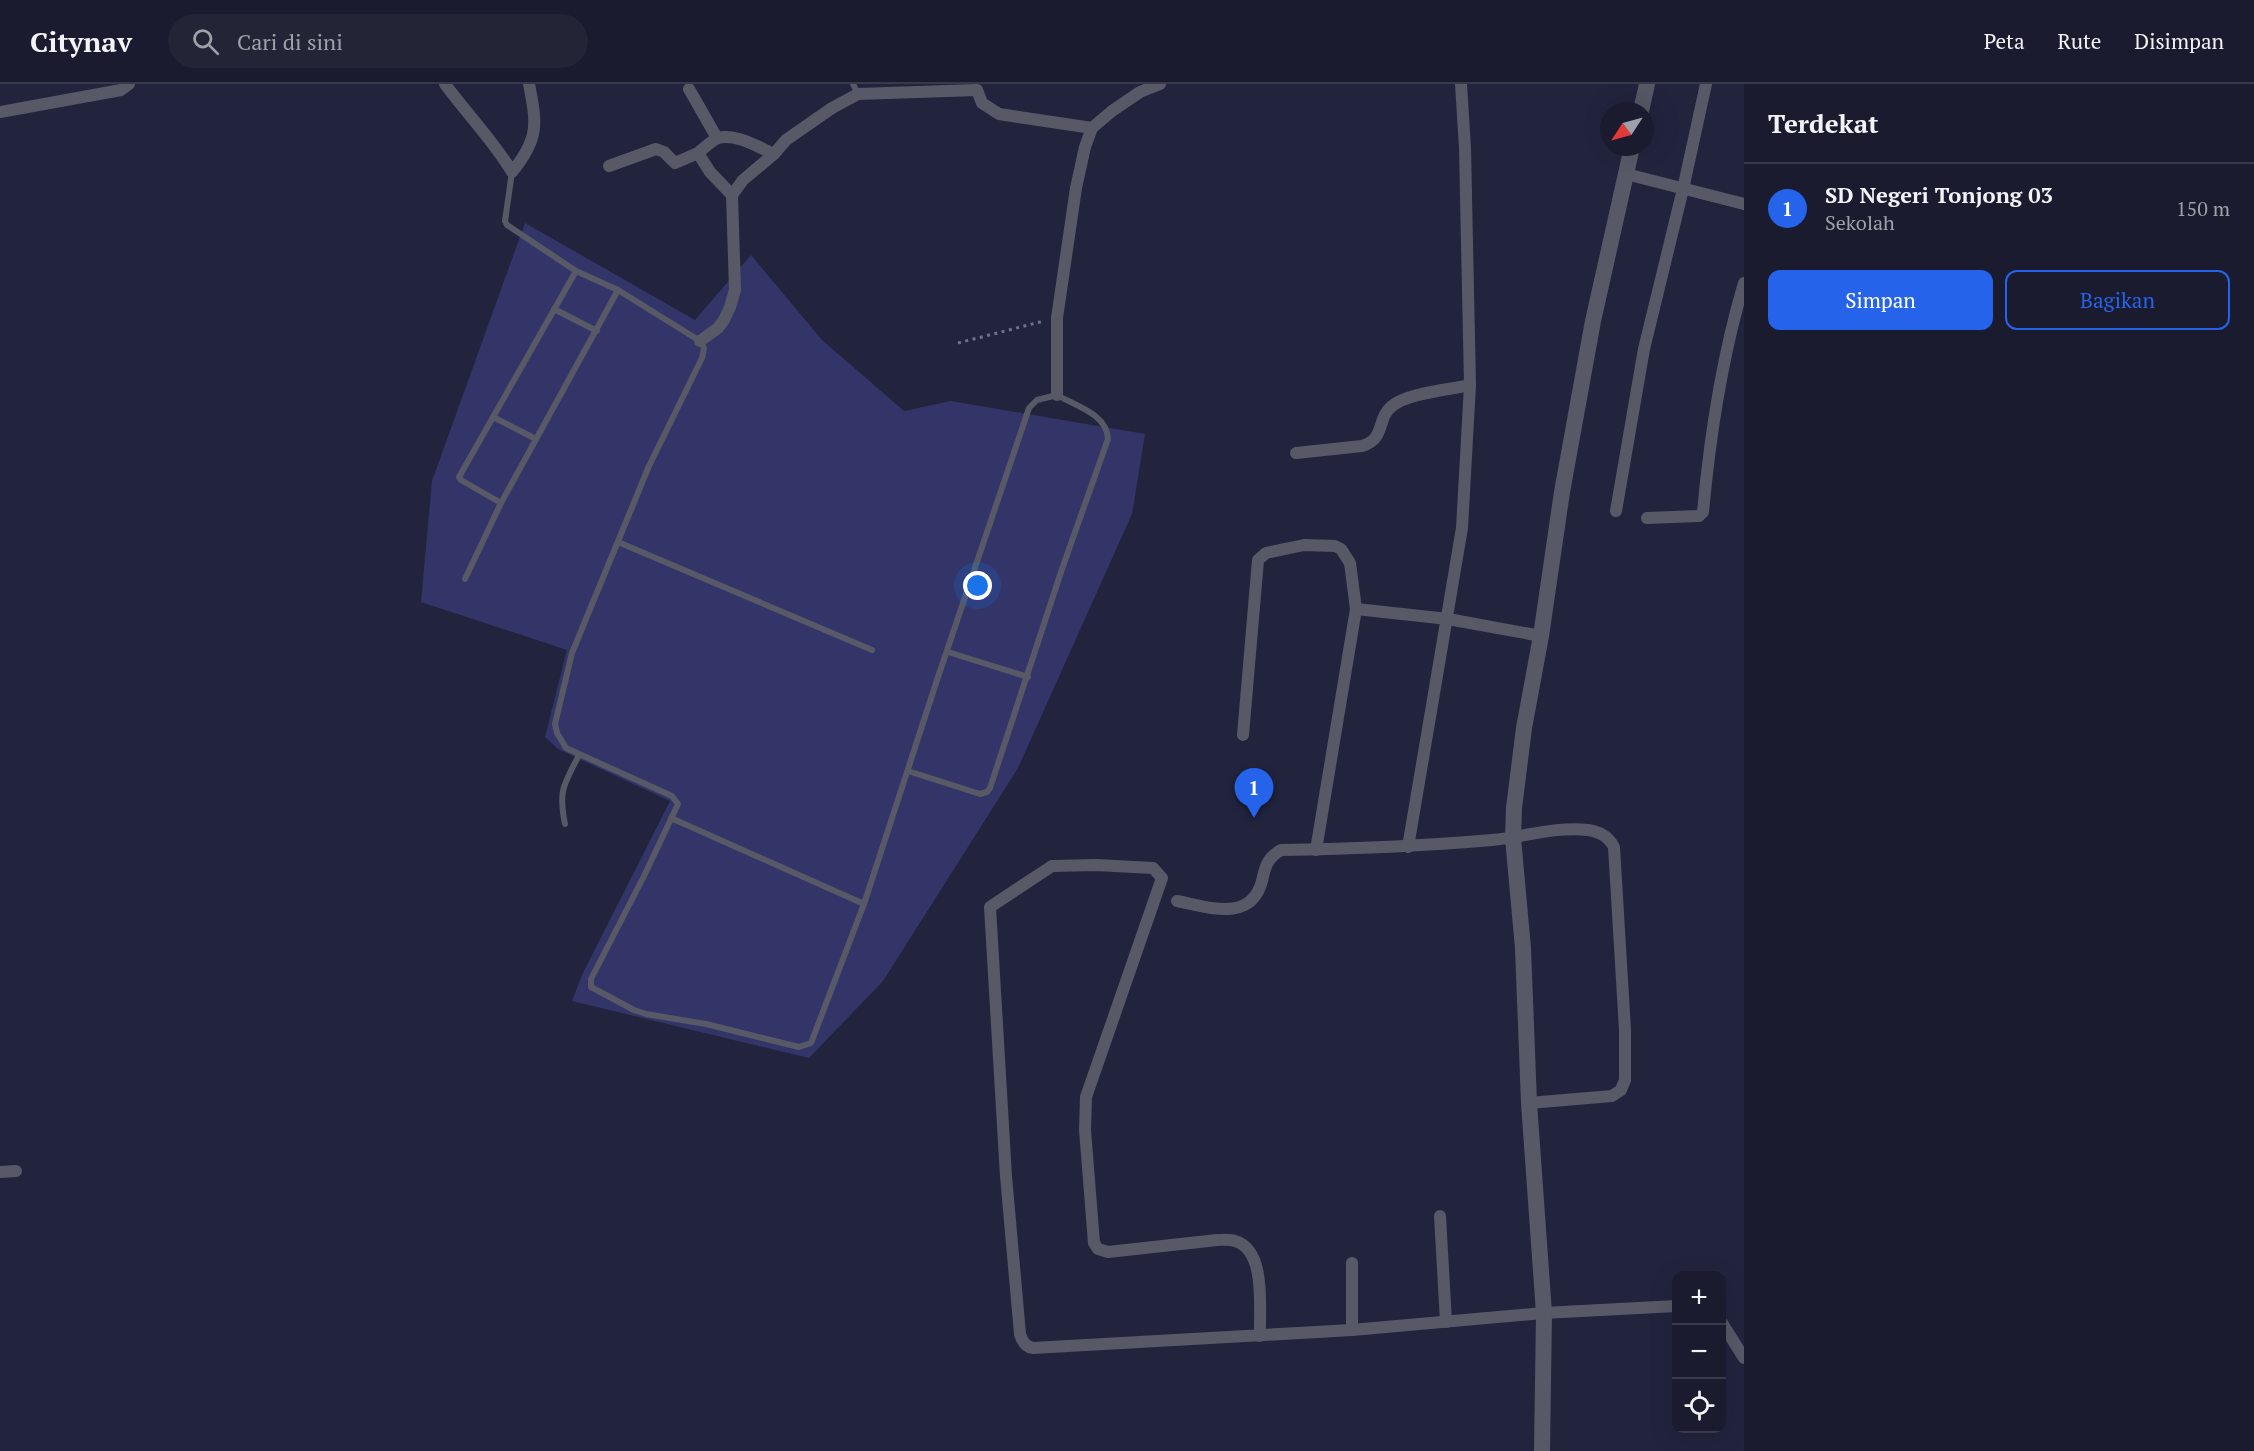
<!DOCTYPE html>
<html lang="id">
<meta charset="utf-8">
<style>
body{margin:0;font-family:"PT Serif",serif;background:#232436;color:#f1f3f6}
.controls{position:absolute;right:18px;bottom:18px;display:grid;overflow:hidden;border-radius:12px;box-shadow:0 6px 24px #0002}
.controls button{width:54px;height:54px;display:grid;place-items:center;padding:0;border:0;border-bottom:2px solid #38394a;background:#1a1b2e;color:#f1f3f6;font:30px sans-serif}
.compass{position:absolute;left:1600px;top:18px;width:54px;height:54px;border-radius:50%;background:#1a1b2e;box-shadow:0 6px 24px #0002;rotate:234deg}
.you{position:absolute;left:978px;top:502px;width:21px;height:21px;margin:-15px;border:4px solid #fff;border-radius:50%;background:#1a73e8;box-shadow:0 0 0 9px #1a73e833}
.badge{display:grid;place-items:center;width:39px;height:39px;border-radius:50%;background:#2563eb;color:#fff;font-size:20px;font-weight:700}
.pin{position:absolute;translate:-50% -50px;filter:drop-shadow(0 2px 3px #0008)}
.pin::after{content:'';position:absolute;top:32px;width:21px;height:18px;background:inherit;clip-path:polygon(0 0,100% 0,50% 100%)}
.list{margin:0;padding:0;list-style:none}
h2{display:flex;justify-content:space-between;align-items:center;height:78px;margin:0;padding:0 24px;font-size:26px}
h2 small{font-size:20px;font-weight:400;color:#9fa1aa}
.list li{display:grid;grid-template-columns:39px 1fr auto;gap:18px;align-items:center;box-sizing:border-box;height:90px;padding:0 24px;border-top:2px solid #38394a}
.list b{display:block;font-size:22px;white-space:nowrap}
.list p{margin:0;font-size:20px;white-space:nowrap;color:#9fa1aa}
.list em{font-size:20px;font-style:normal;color:#9fa1aa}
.actions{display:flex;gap:12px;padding:18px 24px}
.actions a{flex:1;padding:14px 0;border:2px solid #2563eb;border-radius:12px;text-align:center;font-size:21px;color:#2563eb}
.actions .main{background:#2563eb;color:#fff}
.icon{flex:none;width:33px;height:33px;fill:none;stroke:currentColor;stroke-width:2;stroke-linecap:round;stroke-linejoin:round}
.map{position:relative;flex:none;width:1744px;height:1367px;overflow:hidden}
header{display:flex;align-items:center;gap:36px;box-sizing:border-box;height:84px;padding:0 30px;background:#1a1b2e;border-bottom:2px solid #38394a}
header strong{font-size:28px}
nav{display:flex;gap:33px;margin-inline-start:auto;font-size:21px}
.search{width:420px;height:54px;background:#232436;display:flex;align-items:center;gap:15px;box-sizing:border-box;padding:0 21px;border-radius:33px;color:#9fa1aa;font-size:22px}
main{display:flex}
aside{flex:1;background:#1a1b2e}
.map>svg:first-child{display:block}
.green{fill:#333569}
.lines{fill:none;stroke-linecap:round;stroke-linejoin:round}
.path{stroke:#707289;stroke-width:3;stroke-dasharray:3 4.5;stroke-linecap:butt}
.service{stroke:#575967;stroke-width:6}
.minor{stroke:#575967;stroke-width:12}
.tertiary{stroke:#575967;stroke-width:16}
</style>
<header>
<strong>Citynav</strong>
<div class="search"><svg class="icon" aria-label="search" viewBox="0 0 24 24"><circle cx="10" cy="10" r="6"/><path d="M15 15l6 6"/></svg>Cari di sini</div>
<nav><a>Peta</a><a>Rute</a><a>Disimpan</a></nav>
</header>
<main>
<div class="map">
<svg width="1744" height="1367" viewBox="0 0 1744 1367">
<rect width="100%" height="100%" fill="#22243e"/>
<!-- green -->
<polygon class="green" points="525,139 695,236 751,171 822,256 904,327 951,317 1145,350 1132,430 1018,684 883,897 809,974 572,917 582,891 670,717 558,665 545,653 567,566 421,518 432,397"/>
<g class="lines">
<!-- path -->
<polyline class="path" points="958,259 1044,237"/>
<!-- service -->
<g class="service">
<polyline points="853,0 858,10"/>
<path d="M 512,88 L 505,137 L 507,141 L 576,187 L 618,206 L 700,257 L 704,264 L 702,274 L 649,382 L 572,569 L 555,640 L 557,649 L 566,664 L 672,712 L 678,720 L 644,792 L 591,895 L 591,903 L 634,926 L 646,930 L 706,940 L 799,963 L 811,959 L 864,820 L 937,596 L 1029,324 L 1037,316 L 1057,311 C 1076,322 1107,330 1108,355 L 1062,485 L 990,704 L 987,708 L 980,710 L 908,687"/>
<polyline points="554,225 597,247"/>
<polyline points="493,333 536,355"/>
<polyline points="501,419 461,396 459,393 576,187"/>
<polyline points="618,458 872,566"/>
<polyline points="465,495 501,419 618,206"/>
<polyline points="948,568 1028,593"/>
<polyline points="671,734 864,820"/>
<path d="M 565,740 C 558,706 564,701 579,671"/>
</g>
<!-- minor -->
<g class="minor">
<path d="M 445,0 C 467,30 493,56 512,88 C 539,55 537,40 529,0"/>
<polyline points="689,5 717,54"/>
<polyline points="0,28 121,6 129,0"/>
<polyline points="609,82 656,65 664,68 675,79 698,69"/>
<polyline points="1626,90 1744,120"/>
<path d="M 732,111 L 710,88 L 698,69 C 703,65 711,57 718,54 C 736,49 758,63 774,70"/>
<polyline points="700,257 718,244 724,236 730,223 735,206 732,111 743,96 774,70 786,56 832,24 858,10 977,6 982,19 999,30 1092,44"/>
<polyline points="1057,311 1057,234 1076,104 1085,63 1092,44 1112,27 1140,8 1160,0"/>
<path d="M 1296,369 L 1362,362 C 1386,355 1376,335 1392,322 C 1408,309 1448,306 1470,301"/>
<polyline points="1616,427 1644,265 1683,105 1706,0"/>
<path d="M 1647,434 L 1699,432 L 1703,428 C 1710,351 1722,273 1744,199"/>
<polyline points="1356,525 1448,535 1541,552"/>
<polyline points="1243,651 1258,476 1266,469 1304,461 1335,462 1341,465 1350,479 1356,525 1316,766"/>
<polyline points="1408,763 1462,444 1470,301 1465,64 1461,0"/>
<path d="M 1177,817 C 1208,823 1251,839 1262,797 C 1265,783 1267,774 1281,766 C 1351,765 1422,762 1492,756 C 1523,753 1557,742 1588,746 C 1600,748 1608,752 1614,763 L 1625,946 L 1625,996 L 1621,1006 L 1612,1012 L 1529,1019"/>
<polyline points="0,1088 16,1087"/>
<polyline points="1440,1132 1446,1238"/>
<polyline points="1352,1179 1352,1246"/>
<polyline points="1722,1239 1744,1274"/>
<path d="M 1260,1252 C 1259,1226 1267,1166 1235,1157 C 1229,1155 1223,1156 1217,1156 L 1108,1168 L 1098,1165 L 1094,1159 L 1085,1046 L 1086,1013 L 1162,794 L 1153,784 L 1096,781 L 1052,782 L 990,823 L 1006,1092 L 1020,1250 C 1022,1257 1025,1263 1033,1264 L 1352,1246 L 1544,1229 L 1676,1222"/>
</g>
<!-- tertiary -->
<g class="tertiary">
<polyline points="1641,27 1647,0"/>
<polyline points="1542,1367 1544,1229 1529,1019 1523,864 1513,754 1514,724 1524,644 1541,552 1562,408 1593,237 1632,63"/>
</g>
</g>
</svg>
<div class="controls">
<button>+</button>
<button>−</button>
<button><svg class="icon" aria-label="locate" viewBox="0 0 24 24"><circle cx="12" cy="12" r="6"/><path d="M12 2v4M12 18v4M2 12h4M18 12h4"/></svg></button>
</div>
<svg class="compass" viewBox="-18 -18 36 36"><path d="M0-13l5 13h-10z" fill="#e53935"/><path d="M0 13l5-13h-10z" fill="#9fa1aa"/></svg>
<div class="you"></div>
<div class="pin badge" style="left:1254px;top:734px">1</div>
</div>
<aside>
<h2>Terdekat<small></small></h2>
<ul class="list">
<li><span class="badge">1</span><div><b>SD Negeri Tonjong 03</b><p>Sekolah</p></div><em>150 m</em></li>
</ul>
<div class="actions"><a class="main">Simpan</a><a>Bagikan</a></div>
</aside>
</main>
